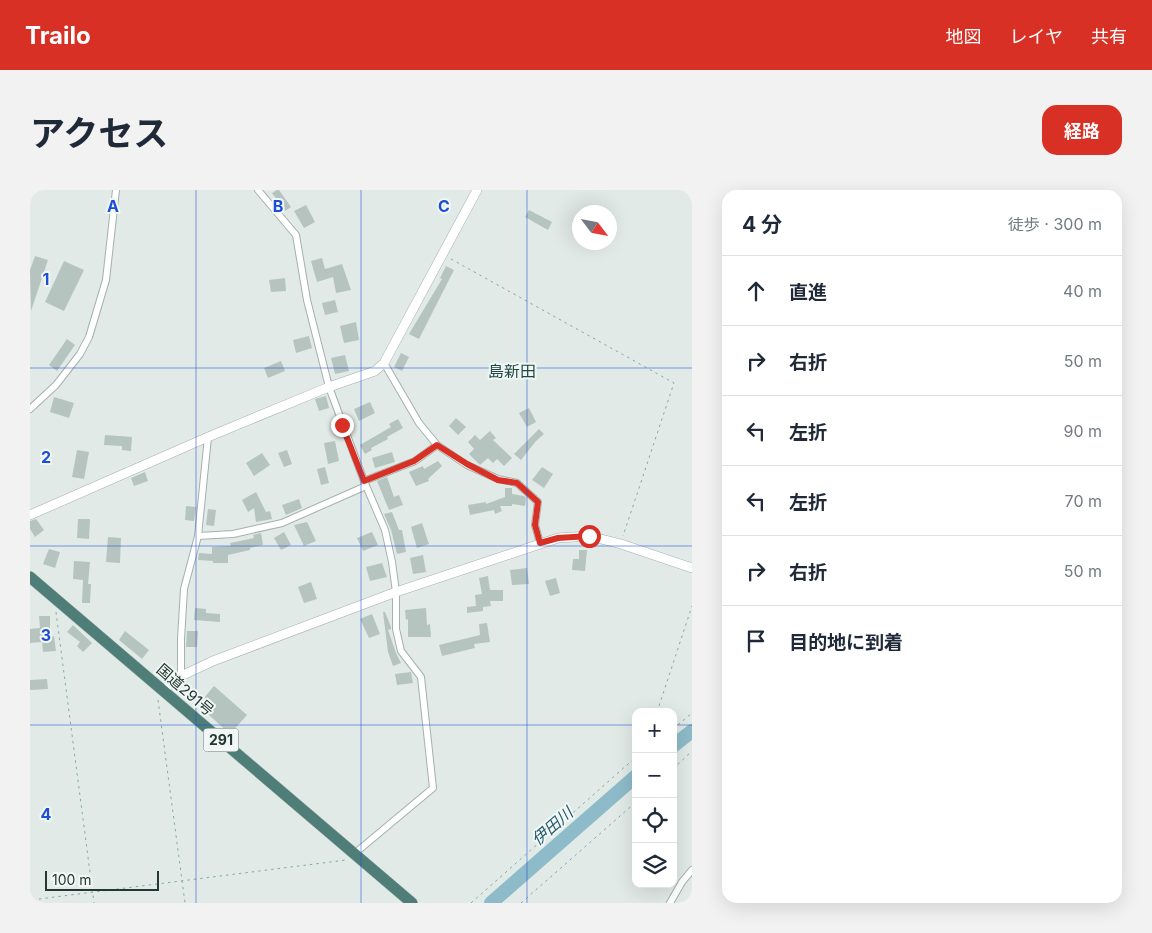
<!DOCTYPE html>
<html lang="ja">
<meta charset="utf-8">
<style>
body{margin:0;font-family:Inter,"Noto Sans JP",sans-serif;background:#f2f2f3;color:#1f2937}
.controls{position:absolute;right:15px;bottom:15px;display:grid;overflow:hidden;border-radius:10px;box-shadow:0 5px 20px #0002}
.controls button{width:45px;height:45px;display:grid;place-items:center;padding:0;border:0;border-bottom:1px solid #e0e1e3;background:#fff;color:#1f2937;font:25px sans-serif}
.compass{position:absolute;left:542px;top:15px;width:45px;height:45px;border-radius:50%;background:#fff;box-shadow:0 5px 20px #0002;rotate:122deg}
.scale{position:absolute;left:15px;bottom:12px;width:114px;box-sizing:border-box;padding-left:5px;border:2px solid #233834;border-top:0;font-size:14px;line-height:18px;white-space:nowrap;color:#233834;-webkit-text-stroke:4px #f1f7f4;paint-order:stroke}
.stop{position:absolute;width:15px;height:15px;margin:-11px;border:4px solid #d93025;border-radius:50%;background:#fff}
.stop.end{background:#d93025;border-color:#fff;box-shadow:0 1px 5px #0008}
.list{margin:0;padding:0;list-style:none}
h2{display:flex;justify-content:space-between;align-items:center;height:65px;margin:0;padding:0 20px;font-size:21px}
h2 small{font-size:16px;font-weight:400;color:#747a83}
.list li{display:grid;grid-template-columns:32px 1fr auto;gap:15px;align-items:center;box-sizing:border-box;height:70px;padding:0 20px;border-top:1px solid #e0e1e3}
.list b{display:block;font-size:19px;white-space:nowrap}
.list em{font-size:16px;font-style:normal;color:#747a83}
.icon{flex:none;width:28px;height:28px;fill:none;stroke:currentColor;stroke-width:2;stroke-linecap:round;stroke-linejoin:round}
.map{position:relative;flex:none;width:662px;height:713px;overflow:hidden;border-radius:15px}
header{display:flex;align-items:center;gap:30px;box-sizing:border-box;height:70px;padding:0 25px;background:#d93025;color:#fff}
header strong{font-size:24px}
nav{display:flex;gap:28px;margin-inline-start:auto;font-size:18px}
.intro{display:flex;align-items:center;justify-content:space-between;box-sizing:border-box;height:120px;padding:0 30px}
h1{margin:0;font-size:35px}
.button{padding:12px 22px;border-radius:15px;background:#d93025;color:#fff;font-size:18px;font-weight:700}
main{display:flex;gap:30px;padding:0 30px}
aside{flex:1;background:#fff;border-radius:15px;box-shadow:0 5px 20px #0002}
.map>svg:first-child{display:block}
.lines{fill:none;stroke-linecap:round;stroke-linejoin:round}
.river{stroke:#8ebbc9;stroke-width:14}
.building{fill:#b6c4c0}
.minor-casing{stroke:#a4b1ad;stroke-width:8}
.tertiary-casing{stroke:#a4b1ad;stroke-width:10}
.trunk-casing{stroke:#c1c7c6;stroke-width:12}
.path{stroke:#84aaa1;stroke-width:1;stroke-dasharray:2.5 4;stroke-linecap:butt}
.minor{stroke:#fff;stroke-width:6}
.tertiary{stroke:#fff;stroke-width:9}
.trunk{stroke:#4e7e77;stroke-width:11}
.route{stroke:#d93025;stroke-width:6}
.grid{fill:none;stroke:#1d4ed8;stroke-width:1;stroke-opacity:0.55}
.labels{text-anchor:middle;stroke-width:4;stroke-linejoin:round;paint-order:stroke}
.shield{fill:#f1f7f4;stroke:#61716e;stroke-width:1}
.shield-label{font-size:14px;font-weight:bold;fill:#233834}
.street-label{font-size:15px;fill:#233834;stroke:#f1f7f4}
.neighbourhood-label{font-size:16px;fill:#214842;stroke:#f1f7f4}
.water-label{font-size:16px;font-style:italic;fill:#245b6d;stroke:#f1f7f4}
.grid-label{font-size:16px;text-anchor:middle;font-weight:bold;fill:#1d4ed8;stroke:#f1f7f4;stroke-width:4;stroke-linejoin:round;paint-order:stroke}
</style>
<header>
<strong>Trailo</strong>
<nav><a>地図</a><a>レイヤ</a><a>共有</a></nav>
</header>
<div class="intro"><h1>アクセス</h1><a class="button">経路</a></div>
<main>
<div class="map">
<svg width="662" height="713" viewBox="0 0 662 713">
<rect width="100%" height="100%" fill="#e1eae6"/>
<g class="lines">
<!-- river -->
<g class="river">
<polyline points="643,556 662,541"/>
<polyline points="461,713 606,586"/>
</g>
</g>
<!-- building -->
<g class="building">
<polygon points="247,0 249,0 261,17 255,21 242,3"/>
<polygon points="276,15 285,32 274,38 264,21"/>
<polygon points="499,20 522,32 518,40 495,27"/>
<polygon points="5,66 18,70 1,121 0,80"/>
<polygon points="292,68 295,79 312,74 321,100 306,103 303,87 287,92 281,71"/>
<polygon points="34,71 54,80 34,121 15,112"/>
<polygon points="416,76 424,80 389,149 379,144 412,89 410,88"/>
<polygon points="255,88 256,101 241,102 239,90"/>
<polygon points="305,110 308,122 295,125 292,113"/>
<polygon points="326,132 329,150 314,153 310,136"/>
<polygon points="279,146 282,158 266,163 263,150"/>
<polygon points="37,149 45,155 27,181 19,175"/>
<polygon points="371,163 379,167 372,181 364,177"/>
<polygon points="315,165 319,181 305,184 301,168"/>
<polygon points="251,171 255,181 238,188 234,178"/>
<polygon points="296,206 299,218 289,221 285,209"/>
<polygon points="24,207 44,213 39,228 20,222"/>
<polygon points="340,212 345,223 329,231 324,219"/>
<polygon points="499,218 506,232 497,237 489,223"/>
<polygon points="426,228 436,237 428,245 419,236"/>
<polygon points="368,229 373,238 357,247 358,249 341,258 342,260 335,264 330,255 361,237 359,234"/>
<polygon points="509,239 514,244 506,251 491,270 484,264"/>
<polygon points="460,241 466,248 463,250 482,268 474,276 467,269 463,273 458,268 450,275 439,264 444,259 438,252 445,245 450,250"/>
<polygon points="75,245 102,247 101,261 92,260 92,256 74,255"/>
<polygon points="305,251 309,271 298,274 294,253"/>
<polygon points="47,260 59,262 54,289 42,287"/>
<polygon points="257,260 262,274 254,277 248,263"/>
<polygon points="362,262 365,272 345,278 342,268"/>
<polygon points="232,263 240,275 224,286 216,273"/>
<polygon points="408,271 412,276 398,289 399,291 386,296 379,282 393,276 394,279"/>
<polygon points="295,277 299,293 291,295 287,279"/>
<polygon points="512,277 523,284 514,298 502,290"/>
<polygon points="115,282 118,291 104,296 101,288"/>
<polygon points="357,287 364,307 369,305 373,315 359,320 347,291"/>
<polygon points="475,298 482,298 482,304 494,306 496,308 495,316 482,314 482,316 470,316 472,321 465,324 464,320 440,325 438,315 456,312 456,314 475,307"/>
<polygon points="226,302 236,322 240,321 242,329 226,332 224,318 218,322 212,310"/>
<polygon points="269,309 272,318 256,325 252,315"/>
<polygon points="156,316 166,317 164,331 155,330"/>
<polygon points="178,319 186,320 184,336 176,335"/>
<polygon points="362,322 369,340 372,340 376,362 367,364 361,340 354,324"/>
<polygon points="6,329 14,340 5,347 0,339 0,331"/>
<polygon points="48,329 60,329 59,349 47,348"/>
<polygon points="277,332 286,351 274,356 264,335"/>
<polygon points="392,333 399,354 387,358 381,337"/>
<polygon points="254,342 261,355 251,360 244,348"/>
<polygon points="342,342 348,355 333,361 327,348"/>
<polygon points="231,343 233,355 220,358 220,360 198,365 198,373 183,373 183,371 168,370 169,363 182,364 182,357 201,356 200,353 224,348 223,345"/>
<polygon points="78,347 91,348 90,373 76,372"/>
<polygon points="19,359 30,362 25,378 13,374"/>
<polygon points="549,360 557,360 555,381 542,380 543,369 549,369"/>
<polygon points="393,365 396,382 383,384 380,368"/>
<polygon points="44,371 60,372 58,394 61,394 60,413 52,413 53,390 43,389"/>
<polygon points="352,373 357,387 340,391 336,377"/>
<polygon points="497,378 499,394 482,395 480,380"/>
<polygon points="458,386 460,400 473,400 473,411 460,411 461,416 453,417 453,421 437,423 437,417 446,416 445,405 452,404 449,388"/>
<polygon points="526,388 530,403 520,406 515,391"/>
<polygon points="281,392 287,409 274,413 268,397"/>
<polygon points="165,418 176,419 176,423 190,424 190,432 164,430"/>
<polygon points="396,418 397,435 400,434 401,447 378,447 378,429 376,430 375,420"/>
<polygon points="353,422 355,422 361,437 361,439 358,440 366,463 371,473 363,476 358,462"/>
<polygon points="342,424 350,444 339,448 330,429"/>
<polygon points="9,426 20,426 20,447 24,446 26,461 13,462 12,452 0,453 0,439 10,438"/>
<polygon points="457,433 460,452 444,454 445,458 412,466 409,455 450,445 449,434"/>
<polygon points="43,435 62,453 53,462 47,456 50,452 37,442"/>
<polygon points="95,441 119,460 112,469 89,450"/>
<polygon points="157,441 168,441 167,457 156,457"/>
<polygon points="381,482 383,493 367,495 365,484"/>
<polygon points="17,489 18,499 0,500 0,490"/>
<polygon points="184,496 217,525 200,544 168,515"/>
</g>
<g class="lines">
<!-- minor casing -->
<g class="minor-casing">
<g id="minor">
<polyline points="228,0 266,45 277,110 299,197 334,291 355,340 362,372 366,402 366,439 371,461 391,487 403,598 324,664"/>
<polyline points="354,173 389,233 407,255 437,275 468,289 487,293 508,312 505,335 510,353"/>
<polyline points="0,219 26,195 50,164 59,147 76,90 86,0"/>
<polyline points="334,291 385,271 407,255"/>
<polyline points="168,346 203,344 252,333 336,296"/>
<polyline points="151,486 151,449 154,399 168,346 178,247"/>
<polyline points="640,713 652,692 662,680"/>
</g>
</g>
<!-- tertiary casing -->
<g class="tertiary-casing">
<g id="tertiary">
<polyline points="0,325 178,247 299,197 345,181 354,173 447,0"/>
<polyline points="134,501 139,494 151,486 183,471 366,402 528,348 559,346 591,354 662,378"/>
</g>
</g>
<!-- trunk casing -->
<g class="trunk-casing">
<polyline id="trunk" points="0,387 382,713"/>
</g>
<!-- path -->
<g class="path">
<polyline points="421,69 644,193 593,346"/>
<polyline points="26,422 64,713"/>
<polyline points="128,510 155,713"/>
<polyline points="627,522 662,416"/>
<polyline points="643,539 662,523"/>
<polyline points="643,579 662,561"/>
<polyline points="9,709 316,670"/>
<polyline points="441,713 606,567"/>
<polyline points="491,713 606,612"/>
</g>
<!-- minor -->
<use href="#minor" class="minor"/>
<!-- tertiary -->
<use href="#tertiary" class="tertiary"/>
<!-- trunk -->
<use href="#trunk" class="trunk"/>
</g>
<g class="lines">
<!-- route -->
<polyline class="route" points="312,235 334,291 384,271 407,255 437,274 468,290 487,293 508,312 505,335 510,353 528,348 559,346"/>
</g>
<!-- grid -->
<path class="grid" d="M 166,0 L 166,713M 331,0 L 331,713M 497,0 L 497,713M 0,178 L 662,178M 0,356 L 662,356M 0,535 L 606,535M 643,535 L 662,535"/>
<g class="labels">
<!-- shield labels -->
<rect class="shield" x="173.5" y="538.5" width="35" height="23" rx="4"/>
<g class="shield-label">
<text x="191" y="555">291</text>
</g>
<!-- street labels -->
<g class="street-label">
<text transform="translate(155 500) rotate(41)" y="5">国道291号</text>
</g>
<!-- neighbourhood labels -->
<g class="neighbourhood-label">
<text x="482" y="187">島新田</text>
</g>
<!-- water labels -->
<g class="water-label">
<text transform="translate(522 636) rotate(-41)" y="6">伊田川</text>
</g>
</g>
<g class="grid-label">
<text x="83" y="22">A</text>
<text x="248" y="22">B</text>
<text x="414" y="22">C</text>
<text x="16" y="95">1</text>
<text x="16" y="273">2</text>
<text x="16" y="451">3</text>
<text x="16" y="630">4</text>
</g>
</svg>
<div class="controls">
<button>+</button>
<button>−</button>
<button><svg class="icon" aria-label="locate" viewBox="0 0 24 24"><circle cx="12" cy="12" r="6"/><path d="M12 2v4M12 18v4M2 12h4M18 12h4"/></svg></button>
<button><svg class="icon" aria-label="layers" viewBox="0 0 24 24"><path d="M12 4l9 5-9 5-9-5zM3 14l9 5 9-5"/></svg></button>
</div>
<svg class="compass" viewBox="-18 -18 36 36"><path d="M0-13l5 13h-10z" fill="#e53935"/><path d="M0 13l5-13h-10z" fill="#747a83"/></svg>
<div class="scale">100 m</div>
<div class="stop" style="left:559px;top:346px"></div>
<div class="stop end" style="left:312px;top:235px"></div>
</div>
<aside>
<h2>4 分<small>徒歩 · 300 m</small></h2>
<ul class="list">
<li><svg class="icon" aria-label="ahead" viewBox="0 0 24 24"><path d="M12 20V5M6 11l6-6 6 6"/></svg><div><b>直進</b></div><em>40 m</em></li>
<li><svg class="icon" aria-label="right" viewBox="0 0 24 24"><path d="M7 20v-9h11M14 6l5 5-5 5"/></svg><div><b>右折</b></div><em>50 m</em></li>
<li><svg class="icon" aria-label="left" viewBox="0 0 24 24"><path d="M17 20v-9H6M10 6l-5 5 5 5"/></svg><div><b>左折</b></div><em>90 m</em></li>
<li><svg class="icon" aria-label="left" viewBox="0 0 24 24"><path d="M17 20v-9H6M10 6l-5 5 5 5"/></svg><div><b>左折</b></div><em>70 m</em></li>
<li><svg class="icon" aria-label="right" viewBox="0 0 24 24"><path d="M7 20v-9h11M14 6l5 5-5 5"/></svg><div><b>右折</b></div><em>50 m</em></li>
<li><svg class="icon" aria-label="arrive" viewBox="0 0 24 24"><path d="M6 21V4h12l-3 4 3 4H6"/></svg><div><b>目的地に到着</b></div></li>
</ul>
</aside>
</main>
